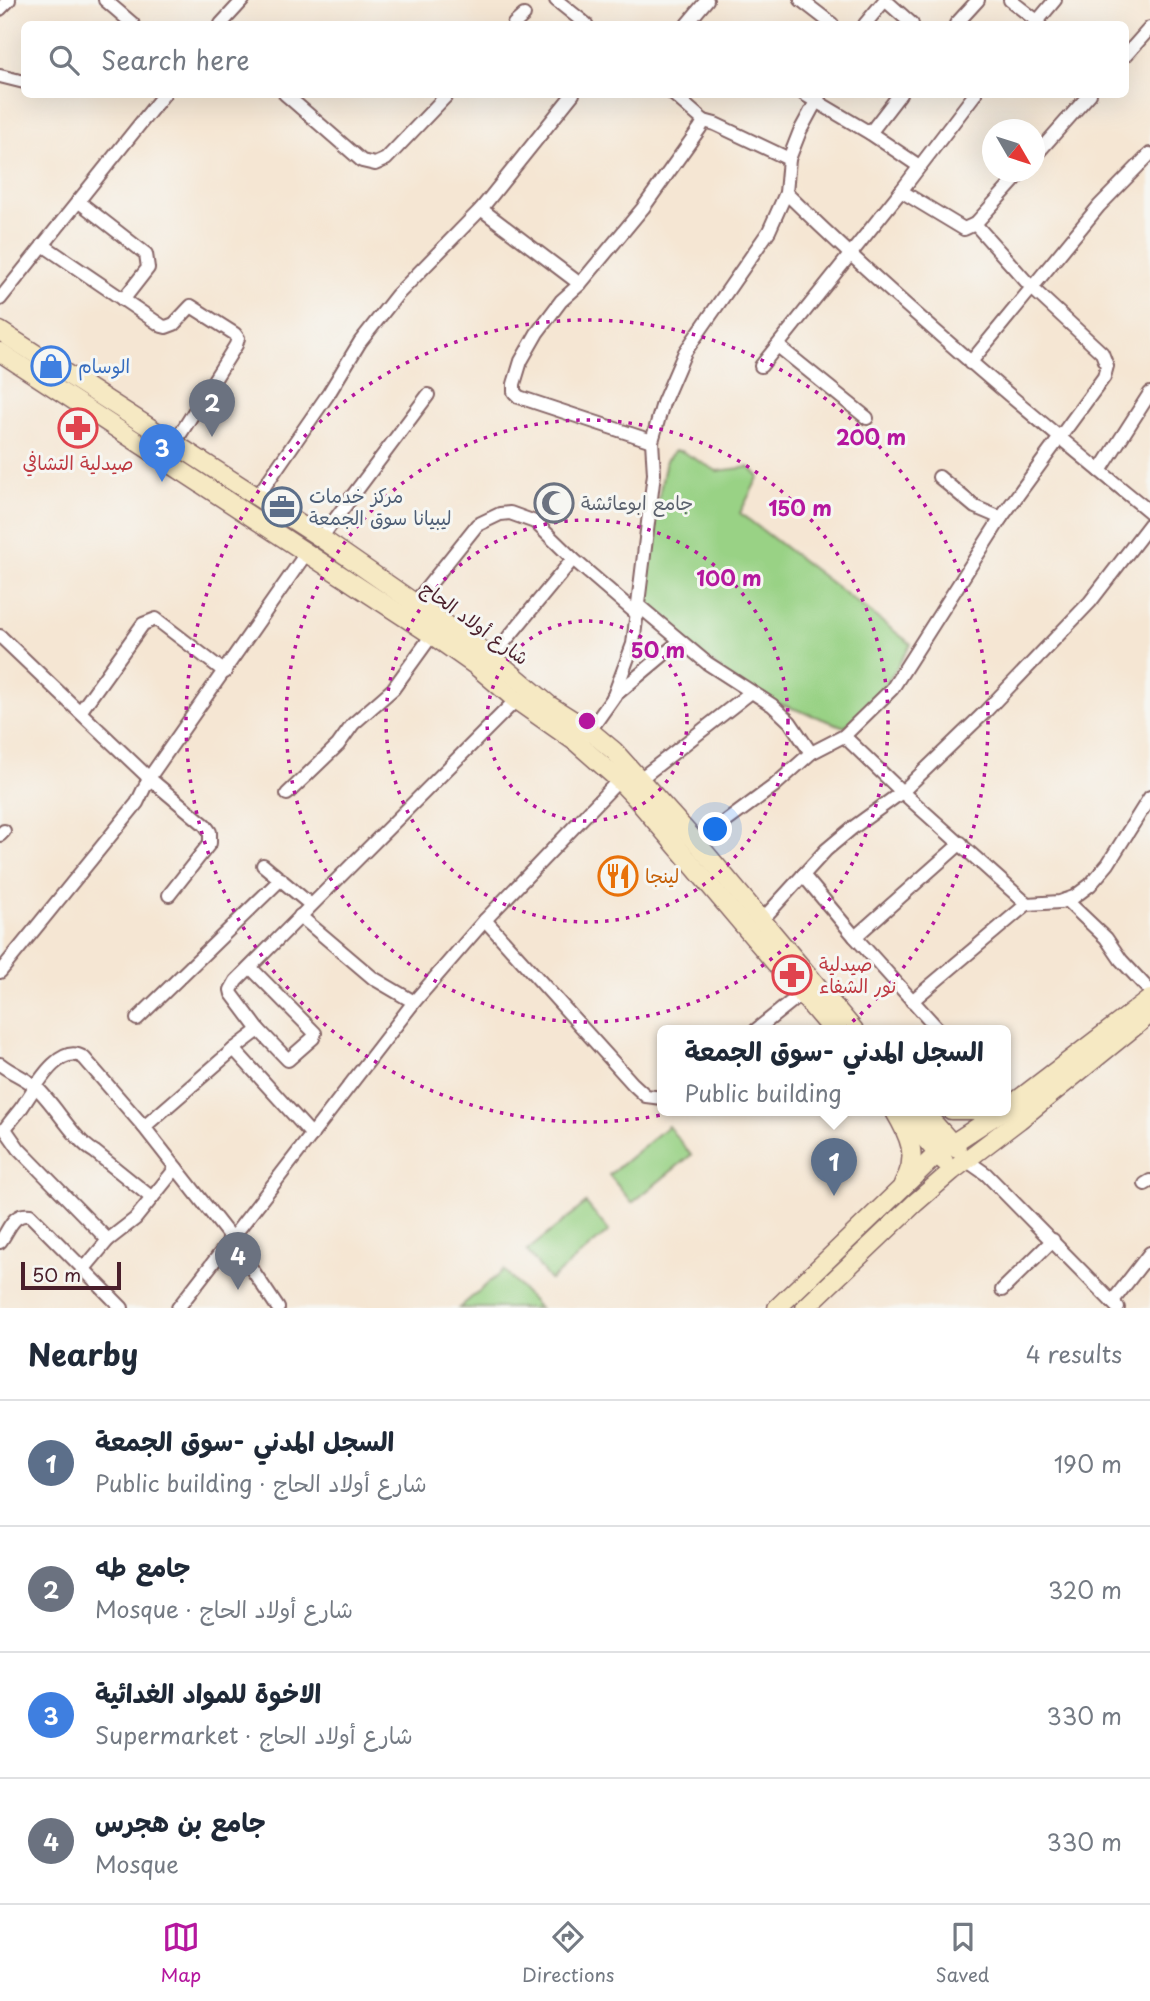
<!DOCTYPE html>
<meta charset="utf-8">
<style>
body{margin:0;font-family:"Playpen Sans","Playpen Sans Arabic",sans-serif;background:#f6f6f7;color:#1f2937}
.compass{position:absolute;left:982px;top:119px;width:63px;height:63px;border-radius:50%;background:#fff;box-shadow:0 7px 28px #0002;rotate:129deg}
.scale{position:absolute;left:21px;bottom:18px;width:100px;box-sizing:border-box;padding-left:7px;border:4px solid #4a1f2b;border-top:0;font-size:19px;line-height:24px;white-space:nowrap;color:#4a1f2b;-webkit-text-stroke:5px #f6f6f2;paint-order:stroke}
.you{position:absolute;left:716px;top:830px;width:24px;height:24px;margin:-18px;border:5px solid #fff;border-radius:50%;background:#1a73e8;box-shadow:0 0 0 10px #1a73e833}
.badge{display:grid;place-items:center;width:46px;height:46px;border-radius:50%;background:#b5179e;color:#fff;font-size:23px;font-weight:700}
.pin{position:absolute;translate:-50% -58px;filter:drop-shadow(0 2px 4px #0008)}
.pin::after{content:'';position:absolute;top:37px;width:24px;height:21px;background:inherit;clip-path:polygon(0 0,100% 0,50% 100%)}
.popup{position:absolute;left:657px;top:1025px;width:354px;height:91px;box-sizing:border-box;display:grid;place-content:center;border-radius:10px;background:#fff;filter:drop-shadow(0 2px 5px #0005);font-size:23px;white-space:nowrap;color:#747a83}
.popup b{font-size:26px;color:#1f2937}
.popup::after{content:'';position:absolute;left:50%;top:100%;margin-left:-14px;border:14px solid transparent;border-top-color:#fff}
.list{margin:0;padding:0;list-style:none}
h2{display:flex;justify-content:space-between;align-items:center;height:91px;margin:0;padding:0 28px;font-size:30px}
h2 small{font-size:23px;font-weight:400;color:#747a83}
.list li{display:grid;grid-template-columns:46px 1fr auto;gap:21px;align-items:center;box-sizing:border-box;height:126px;padding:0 28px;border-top:2px solid #e0e1e3}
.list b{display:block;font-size:26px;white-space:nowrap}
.list p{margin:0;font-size:23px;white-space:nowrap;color:#747a83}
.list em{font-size:23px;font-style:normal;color:#747a83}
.icon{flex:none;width:38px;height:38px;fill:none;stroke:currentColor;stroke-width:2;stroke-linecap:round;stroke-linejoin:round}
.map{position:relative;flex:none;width:1150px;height:1308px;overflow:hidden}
.search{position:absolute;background:#fff;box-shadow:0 7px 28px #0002;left:21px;right:21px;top:21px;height:77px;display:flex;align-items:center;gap:18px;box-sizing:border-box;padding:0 24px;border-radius:10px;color:#747a83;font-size:26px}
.sheet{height:595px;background:#fff}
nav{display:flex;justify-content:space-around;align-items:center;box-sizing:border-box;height:98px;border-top:2px solid #e0e1e3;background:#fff;font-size:19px;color:#747a83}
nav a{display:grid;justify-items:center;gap:4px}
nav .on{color:#b5179e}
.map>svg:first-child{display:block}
.green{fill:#99d285;stroke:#727858;stroke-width:2}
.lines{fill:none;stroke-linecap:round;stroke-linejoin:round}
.minor-casing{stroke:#866566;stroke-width:16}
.secondary-casing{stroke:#866566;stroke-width:21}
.minor{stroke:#fff;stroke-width:12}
.secondary{stroke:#f6e9c3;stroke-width:18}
.ring{fill:none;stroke:#b5179e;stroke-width:3.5;stroke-dasharray:3.5 7}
.labels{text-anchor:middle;stroke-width:6;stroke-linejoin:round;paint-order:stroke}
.shop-label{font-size:19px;fill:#366cbe;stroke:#f6f6f2;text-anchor:start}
.health-label{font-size:19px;fill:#be3a42;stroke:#f6f6f2}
.service-label{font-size:19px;fill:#4e5e75;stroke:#f6f6f2;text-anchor:start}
.worship-label{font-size:19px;fill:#5b616d;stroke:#f6f6f2;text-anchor:start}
.street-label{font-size:19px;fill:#4a1f2b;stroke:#f6f6f2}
.food-label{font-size:19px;fill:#c56008;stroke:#f6f6f2;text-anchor:start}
.centre{fill:#b5179e;stroke:#f6f6f2;stroke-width:3.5}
.ring-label{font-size:21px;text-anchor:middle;font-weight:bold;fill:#b5179e;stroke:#f6f6f2;stroke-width:6;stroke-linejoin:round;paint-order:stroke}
</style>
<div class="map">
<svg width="1150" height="1308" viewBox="0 0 1150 1308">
<rect width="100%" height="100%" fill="#f6f6f2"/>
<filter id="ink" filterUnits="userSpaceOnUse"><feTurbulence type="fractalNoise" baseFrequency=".0143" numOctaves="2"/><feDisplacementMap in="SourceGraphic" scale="14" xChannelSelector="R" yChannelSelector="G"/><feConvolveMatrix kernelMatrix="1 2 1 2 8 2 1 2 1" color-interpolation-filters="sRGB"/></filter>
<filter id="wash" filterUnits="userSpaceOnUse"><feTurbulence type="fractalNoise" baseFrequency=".00686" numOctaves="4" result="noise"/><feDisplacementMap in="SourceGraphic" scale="28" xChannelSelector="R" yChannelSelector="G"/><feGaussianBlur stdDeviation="1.57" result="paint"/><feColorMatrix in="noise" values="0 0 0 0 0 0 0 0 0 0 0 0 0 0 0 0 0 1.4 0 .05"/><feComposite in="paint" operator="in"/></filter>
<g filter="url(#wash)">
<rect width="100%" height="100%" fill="#f5e6d3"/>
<!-- green -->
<g class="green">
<polygon points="675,451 681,451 717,471 749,467 759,476 740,513 911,644 883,690 845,727 750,693 638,605 666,460"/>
<polygon points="668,1126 691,1155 632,1203 609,1175"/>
<polygon points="586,1203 609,1231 550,1280 527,1251"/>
<polygon points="504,1270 539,1308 459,1308"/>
</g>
</g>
<g filter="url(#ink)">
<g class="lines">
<!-- minor casing -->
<g class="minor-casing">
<g id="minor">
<polyline points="105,0 133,24"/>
<polyline points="556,0 586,24"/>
<polyline points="801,0 832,24"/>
<polyline points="885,0 912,24"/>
<polyline points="1010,0 1037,21"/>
<polyline points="0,9 9,0"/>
<polyline points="221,24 243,0"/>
<polyline points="514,24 524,15"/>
<polyline points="687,24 707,0"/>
<polyline points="865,24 885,0"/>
<polyline points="956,24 978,0"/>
<polyline points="1035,24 1055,0"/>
<polyline points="1126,55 1150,28"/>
<polyline points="0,76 24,82"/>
<polyline points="285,94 362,161 375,164 386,159 448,94"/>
<polyline points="804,94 870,133 919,166"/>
<polyline points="704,121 715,124 789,159"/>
<polyline points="870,133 900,94"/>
<polyline points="1034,157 1090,94"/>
<path d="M 786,193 C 902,306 1025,410 1150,512"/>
<polyline points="78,201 146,254 148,268 123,300"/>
<polyline points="481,209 580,284"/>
<polyline points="975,224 1022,172"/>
<polyline points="43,245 162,326 166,327 174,324 191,306 235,334 238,338 236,345 174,444"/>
<polyline points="0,299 164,94"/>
<polyline points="778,346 867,418"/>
<polyline points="970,363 1099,206 1150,154"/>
<polyline points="761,366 901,191 975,94"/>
<polyline points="652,441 519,397 514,392 514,384 521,361 537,333 561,301 580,284 643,208 700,128 704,121 673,94"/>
<polyline points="1100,471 1150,393"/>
<polyline points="939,477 975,507 1001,518"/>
<polyline points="257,497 329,393 360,342 397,295 481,209 573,94"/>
<polyline points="321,538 428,395"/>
<polyline points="414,604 477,525 500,514 510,513 535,522 573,559"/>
<polyline points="638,605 707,663 772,705 790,722 811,753"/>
<polyline points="0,636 149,778 205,825 210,832 210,843 169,895"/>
<polyline points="492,657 573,559 638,615"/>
<polyline points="613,697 680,641"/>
<polyline points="80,712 143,624 156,619 225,672"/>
<polyline points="586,736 613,698 633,644 654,474 652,441 663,403 685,352 769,231 786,193 789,159 800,131 820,94"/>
<polyline points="844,736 902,792 1027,904"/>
<polyline points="640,779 750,693"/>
<polyline points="287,794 338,745 353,724 393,689 432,635"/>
<polyline points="0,835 4,831"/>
<polyline points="697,843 774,786 811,753 844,736 892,689 1001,518 1104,377 1107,366 1102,353 1032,288 975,224 964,229 901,191"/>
<polyline points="263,865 311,905"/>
<polyline points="803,875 855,937 939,1030"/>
<polyline points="1066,900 1106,938 1121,960 1150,991"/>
<polyline points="300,916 373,978 414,1002"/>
<polyline points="485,920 633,1084 646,1096 662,1098"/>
<polyline points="762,920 826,850 851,829 902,792 984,713 1090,602 1150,524"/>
<polyline points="855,937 961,843"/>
<polyline points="250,967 315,1033 313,1038 288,1060 259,1030 232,994 231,990 236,981 516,700"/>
<polyline points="0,972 137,803 149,778 307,552"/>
<polyline points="912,1001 1027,904 1060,902 1074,897 1090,885 1108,864 1150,797"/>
<polyline points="137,1019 281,879"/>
<polyline points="756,1030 801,994"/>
<polyline points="234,1049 259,1030"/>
<path d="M 0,1064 C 11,1073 26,1078 37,1088 C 56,1106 75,1141 95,1152 L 152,1198"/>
<polyline points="144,1127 234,1049 312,1135"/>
<polyline points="966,1160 986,1174 1118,1308"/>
<polyline points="1145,1184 1150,1181"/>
<path d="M 108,1240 L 19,1149 L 5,1129 C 10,1121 17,1114 22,1107 C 34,1090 59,1041 84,1058 L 144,1127 L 231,1238 L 278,1308"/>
<path d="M 0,1242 C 9,1230 13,1212 30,1215 L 122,1308"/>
<polyline points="83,1270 108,1240 135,1219 176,1168"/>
<polyline points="1002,1290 1053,1240"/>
<polyline points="1112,1302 1150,1253"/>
<polyline points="178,1308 414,1002 485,920 619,780"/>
</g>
</g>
<!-- secondary casing -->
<g class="secondary-casing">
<g id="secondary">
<polyline points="0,331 321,538 492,657 549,705 590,731 614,751 697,843 854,1030"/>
<polyline points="0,352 432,635 476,666 516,700 577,743 619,780 635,797 832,1030"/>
<polyline points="1006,1109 1150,999"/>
<path d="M 894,1110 C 909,1135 920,1157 903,1184"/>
<polyline points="922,1110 957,1149"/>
<polyline points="951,1110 979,1110"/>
<polyline points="906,1116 944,1161"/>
<polyline points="777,1308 938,1153 1004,1110"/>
<polyline points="805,1308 915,1203 952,1171 1019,1120 1150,1014"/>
</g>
</g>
<!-- minor -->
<use href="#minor" class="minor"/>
<!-- secondary -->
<use href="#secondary" class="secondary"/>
</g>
</g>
<!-- distance rings -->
<g class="ring">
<circle cx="587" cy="721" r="100"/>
<circle cx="587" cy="721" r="201"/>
<circle cx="587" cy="721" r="301"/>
<circle cx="587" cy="721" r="401"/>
</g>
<!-- icons -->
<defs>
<g id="shop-ring" transform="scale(2.0125)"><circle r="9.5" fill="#f6f6f2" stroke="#3f7fe0" stroke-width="1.5"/><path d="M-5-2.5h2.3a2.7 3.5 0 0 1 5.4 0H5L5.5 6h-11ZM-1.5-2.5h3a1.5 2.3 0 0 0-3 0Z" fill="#3f7fe0"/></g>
<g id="pharmacy-ring" transform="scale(2.0125)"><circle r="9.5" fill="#f6f6f2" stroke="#e0444e" stroke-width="1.5"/><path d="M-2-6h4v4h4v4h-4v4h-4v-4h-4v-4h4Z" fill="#e0444e"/></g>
<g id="mosque-ring" transform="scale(2.0125)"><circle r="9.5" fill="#f6f6f2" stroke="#6b7280" stroke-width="1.5"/><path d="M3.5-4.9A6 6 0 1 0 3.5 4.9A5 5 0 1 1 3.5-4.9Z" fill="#6b7280"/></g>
<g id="office-ring" transform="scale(2.0125)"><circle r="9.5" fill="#f6f6f2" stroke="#5c6f8a" stroke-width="1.5"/><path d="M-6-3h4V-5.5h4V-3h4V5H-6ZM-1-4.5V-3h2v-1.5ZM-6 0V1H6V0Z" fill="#5c6f8a"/></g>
<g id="restaurant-ring" transform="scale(2.0125)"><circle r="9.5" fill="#f6f6f2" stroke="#e8710a" stroke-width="1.5"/><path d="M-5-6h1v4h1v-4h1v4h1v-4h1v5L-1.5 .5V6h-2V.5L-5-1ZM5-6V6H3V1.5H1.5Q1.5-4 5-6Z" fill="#e8710a"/></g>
</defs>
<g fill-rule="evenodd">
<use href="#shop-ring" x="51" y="366"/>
<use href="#pharmacy-ring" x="78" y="428"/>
<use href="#mosque-ring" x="554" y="503"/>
<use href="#office-ring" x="282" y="507"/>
<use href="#restaurant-ring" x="618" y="876"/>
<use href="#pharmacy-ring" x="792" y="975"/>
</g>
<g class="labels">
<!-- shop labels -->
<g class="shop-label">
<text x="78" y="373">الوسام</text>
</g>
<!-- health labels -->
<g class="health-label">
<text x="78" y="470">صيدلية التشافي</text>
<text x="819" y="971" text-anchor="start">صيدلية<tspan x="819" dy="22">نور الشفاء</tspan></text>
</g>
<!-- service labels -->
<g class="service-label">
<text x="309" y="503">مركز خدمات<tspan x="309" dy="22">ليبيانا سوق الجمعة</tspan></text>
</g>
<!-- worship labels -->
<g class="worship-label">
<text x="581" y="510">جامع ابوعائشة</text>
</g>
<!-- street labels -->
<g class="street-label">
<text transform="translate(475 623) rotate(36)" y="7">شارع أولاد الحاج</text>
</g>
<!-- food labels -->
<g class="food-label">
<text x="645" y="883">لينجا</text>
</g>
</g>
<circle cx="587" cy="721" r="10" class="centre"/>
<g class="ring-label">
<text x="871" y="445">200 m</text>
<text x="800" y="516">150 m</text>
<text x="729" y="586">100 m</text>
<text x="658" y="658">50 m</text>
</g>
</svg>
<svg class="compass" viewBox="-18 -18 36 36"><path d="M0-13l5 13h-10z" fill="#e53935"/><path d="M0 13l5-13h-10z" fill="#747a83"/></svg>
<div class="scale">50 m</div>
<div class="you"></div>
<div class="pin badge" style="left:834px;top:1196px;background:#5c6f8a">1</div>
<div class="popup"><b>السجل المدني -سوق الجمعة</b>Public building</div>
<div class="pin badge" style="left:212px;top:437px;background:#6b7280">2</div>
<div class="pin badge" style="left:162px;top:482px;background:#3f7fe0">3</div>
<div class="pin badge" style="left:238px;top:1290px;background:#6b7280">4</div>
<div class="search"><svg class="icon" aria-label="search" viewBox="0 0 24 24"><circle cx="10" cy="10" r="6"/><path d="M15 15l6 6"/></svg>Search here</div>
</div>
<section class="sheet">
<h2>Nearby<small>4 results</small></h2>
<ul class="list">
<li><span class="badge" style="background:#5c6f8a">1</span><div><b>السجل المدني -سوق الجمعة</b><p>Public building · شارع أولاد الحاج</p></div><em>190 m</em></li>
<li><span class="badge" style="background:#6b7280">2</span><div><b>جامع طه</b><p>Mosque · شارع أولاد الحاج</p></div><em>320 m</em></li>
<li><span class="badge" style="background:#3f7fe0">3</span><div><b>الاخوة للمواد الغدائية</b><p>Supermarket · شارع أولاد الحاج</p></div><em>330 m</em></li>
<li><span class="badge" style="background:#6b7280">4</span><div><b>جامع بن هجرس</b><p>Mosque</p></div><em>330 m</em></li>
</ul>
</section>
<nav>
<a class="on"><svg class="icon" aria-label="map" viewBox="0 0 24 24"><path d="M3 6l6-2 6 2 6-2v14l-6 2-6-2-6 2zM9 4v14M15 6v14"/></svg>Map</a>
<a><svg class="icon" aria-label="directions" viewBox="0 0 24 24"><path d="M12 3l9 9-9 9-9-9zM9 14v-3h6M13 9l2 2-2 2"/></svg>Directions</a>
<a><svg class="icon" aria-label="saved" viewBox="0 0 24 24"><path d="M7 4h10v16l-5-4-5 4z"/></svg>Saved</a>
</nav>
